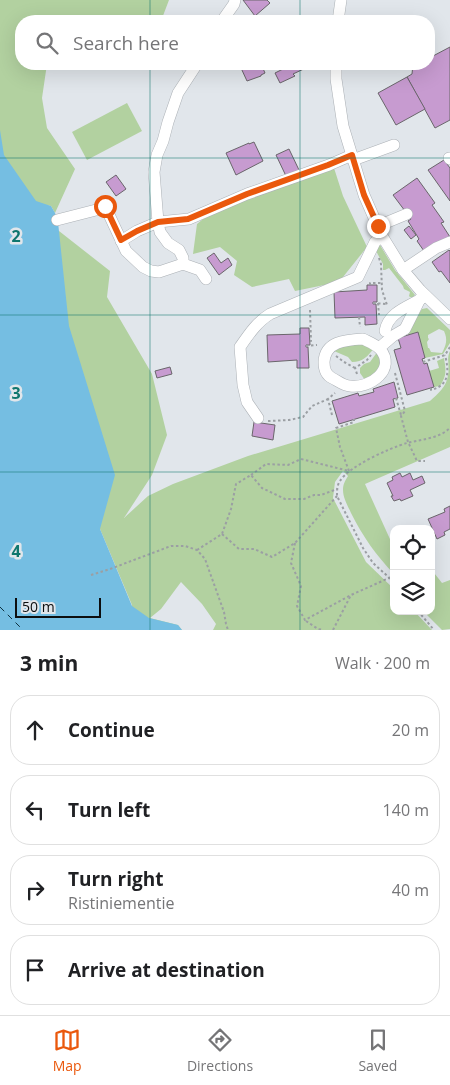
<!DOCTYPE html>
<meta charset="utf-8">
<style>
body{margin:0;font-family:"Open Sans",sans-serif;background:#f6f6f6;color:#202124}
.controls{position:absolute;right:15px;bottom:15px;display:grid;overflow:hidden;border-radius:10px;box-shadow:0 5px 20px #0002}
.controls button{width:45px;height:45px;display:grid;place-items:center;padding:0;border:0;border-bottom:1px solid #e0e0e0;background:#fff;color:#202124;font:25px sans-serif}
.scale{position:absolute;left:15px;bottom:12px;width:86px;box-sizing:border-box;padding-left:5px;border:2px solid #0c0e0f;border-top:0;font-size:14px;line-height:18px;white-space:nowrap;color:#0c0e0f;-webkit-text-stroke:4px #e1e6eb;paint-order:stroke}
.stop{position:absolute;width:15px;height:15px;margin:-11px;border:4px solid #ea580c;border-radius:50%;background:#fff}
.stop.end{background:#ea580c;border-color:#fff;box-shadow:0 1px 5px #0008}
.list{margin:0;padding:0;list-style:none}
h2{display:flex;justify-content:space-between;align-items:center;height:65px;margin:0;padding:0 20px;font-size:21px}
h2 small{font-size:16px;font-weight:400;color:#757577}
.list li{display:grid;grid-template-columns:32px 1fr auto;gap:15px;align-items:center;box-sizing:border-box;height:70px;margin:0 10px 10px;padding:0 10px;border:1px solid #e0e0e0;border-radius:20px}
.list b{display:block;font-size:19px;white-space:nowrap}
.list p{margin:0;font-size:16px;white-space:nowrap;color:#757577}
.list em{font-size:16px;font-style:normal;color:#757577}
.icon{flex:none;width:28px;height:28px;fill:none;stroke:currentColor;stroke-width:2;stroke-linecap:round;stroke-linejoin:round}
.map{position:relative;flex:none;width:450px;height:630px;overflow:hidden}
.search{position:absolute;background:#fff;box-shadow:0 5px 20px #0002;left:15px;right:15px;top:15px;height:55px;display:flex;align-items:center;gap:12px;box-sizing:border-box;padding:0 18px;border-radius:20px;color:#757577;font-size:19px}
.sheet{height:385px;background:#fff}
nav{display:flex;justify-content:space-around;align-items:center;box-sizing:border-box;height:70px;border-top:1px solid #e0e0e0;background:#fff;font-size:14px;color:#757577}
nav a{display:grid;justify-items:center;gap:2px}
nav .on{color:#ea580c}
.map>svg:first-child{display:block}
.green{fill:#b2d1a0;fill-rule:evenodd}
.water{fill:#75bee2}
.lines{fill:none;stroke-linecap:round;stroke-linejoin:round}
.ferry{stroke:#0d303f;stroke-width:1;stroke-dasharray:6 5;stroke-linecap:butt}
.building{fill:#c79bd0;stroke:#6a666b}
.minor-casing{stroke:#acb1b6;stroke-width:12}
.path{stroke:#9b9fa3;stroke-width:2;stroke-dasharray:2.5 2.5;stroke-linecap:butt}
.minor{stroke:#fff;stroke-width:11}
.route{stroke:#ea580c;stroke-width:6}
.grid{fill:none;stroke:#0f766e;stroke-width:1;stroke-opacity:0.55}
.grid-label{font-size:16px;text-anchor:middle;font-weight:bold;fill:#0f766e;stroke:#e1e6eb;stroke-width:5;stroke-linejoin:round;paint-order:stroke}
</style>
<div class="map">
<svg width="450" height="630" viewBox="0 0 450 630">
<rect width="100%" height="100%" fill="#e1e6eb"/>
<!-- green -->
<g class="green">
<polygon points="0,0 169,0 161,21 21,21 21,64 47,64 42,98 47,128 75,169 55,213 51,206 0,196"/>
<polygon points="127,103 142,131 87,160 72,132"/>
<polygon points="334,168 343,196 367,247 339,282 295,291 289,279 252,287 234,275 237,261 220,247 193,254 197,224 219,206"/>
<path d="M 59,231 L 110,271 L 107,297 L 152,374 L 167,435 L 152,475 L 124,518 L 148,496 L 173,484 L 248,456 L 430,401 C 438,394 447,386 448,375 C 450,366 446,359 450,351 L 450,447 L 365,484 L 394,548 L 394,574 C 376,555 363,537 351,513 C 348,506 343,498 343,490 C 343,484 345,481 348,476 L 343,471 L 335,482 L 333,498 L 366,562 L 394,589 L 394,611 L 414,611 L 432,630 L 213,630 L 216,624 L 202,604 L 181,582 L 161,609 L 150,618 L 178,625 L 182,630 L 132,630 L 132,605 L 100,529 L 23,279 Z"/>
<polygon points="380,245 395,270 415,295 413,297 410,297 409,296 410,292 404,289 403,286 389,268 385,270 383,270 383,264 375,249 377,246"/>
<path d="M 427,308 L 450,330 L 450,343 L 443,354 L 425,358 L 418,332 L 408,335 L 408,330 L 422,309 ZM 439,329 L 444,331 C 448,340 446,345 442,353 L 431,352 L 429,348 L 428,348 L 427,342 L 429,339 L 428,338 L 428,335 Z"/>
<path d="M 354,342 L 374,348 C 368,356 363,362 352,362 L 348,357 L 334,351 L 344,343 Z"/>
<polygon points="378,351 382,356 380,371 365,380 360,373 360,368 364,364 370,362"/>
<path d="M 444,358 C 446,371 447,375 440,386 L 434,387 L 429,371 L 439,368 L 437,361 Z"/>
<polygon points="431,569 442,583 450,580 450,629 442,630 423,611 431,611"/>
</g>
<!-- water -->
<polygon class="water" points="0,130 4,155 36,201 51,206 55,213 58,222 69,326 115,475 100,529 132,606 149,618 178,625 182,630 0,630"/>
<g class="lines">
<!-- ferry -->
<polyline class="ferry" points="0,607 23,630"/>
</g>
<!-- building -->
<g class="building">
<polygon points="243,0 267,0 270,3 255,16"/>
<polygon points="450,47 450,120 435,128 407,77 412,74 413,64 429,64 429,56 433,56"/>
<polygon points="235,64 261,64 265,73 261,75 261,76 247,81 241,68 238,69"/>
<polygon points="288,64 306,64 308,67 293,74 295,76 280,83 275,73 289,66"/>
<polygon points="407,77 425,109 396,125 378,93"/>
<polygon points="254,142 263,161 236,175 226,153 249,143 249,144"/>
<polygon points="289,149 299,170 286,176 276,155"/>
<polygon points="444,160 450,168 450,201 428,170"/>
<polygon points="116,175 126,189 116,196 106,182"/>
<polygon points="417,178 435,203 432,205 444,222 441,223 450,237 424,251 417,241 419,239 408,221 411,219 393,195"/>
<polygon points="409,226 416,235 411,239 404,230"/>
<polygon points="449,250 450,251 450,283 441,271 439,272 432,262"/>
<polygon points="214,253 221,263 228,258 232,265 219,275 207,258"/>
<polygon points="367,285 377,285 377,302 373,302 373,304 376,304 377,324 365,325 365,317 335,318 334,292 367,290"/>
<polygon points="300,328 309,328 310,345 306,345 306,347 308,347 309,368 297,368 297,360 268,362 267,335 300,334"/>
<polygon points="418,332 425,358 422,359 424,364 427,363 434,387 407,395 394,350 401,348 398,338"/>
<polygon points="170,367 172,374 157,378 155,371"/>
<polygon points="394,382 398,398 393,399 395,407 339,424 332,401 358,393 359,396 374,392 373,389"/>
<polygon points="254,422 275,425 273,440 252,436"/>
<polygon points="400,473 402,477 410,473 413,480 422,476 425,483 410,490 413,496 401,501 400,499 394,501 391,496 393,496 387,483 393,480 392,477"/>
<polygon points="450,506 450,529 444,532 445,535 437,539 428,519 445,512 444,509"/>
</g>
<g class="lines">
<!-- minor casing -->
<g class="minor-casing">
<g id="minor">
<polyline points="222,21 234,4 235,0"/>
<polyline points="338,21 341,0"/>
<polyline points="336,64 336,79 343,126 364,195 382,236 403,270 420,290 450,319"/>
<polyline points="449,158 450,159"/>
<polyline points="353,160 394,145"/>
<polyline points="57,220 96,210 105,206 126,251 143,267 151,271 159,272 183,264 200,270 206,279"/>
<polyline points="378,226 407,214"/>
<polyline points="121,241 137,231 158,222 189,219 247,194 329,165 352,155"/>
<polyline points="183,264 183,258 179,250 168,243 160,232 158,222 154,172 157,155 163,141 168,122 178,93 197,64"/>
<polyline points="403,270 436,248 450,242"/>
<path d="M 385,331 C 388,313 407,307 421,299"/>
<path d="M 363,339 C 369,342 375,344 380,349 C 397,369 370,389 350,386 C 344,386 338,381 332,378 C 326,375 324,369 324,362 C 325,341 346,340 363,339 Z"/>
<polyline points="379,348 393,336 405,329 420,299"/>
<path d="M 258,418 L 247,402 L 243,385 L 240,347 C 249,334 257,322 270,314 L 358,277 L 375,242 L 382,236"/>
</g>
</g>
<!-- path -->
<g class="path">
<polyline points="379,258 381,264 382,290 387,305"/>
<polyline points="370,285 370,283 381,283"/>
<polyline points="373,303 386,304"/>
<polyline points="378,303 379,315"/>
<polyline points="310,310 311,341 310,341"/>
<polyline points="359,317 360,327"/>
<polyline points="306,346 317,345"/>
<polyline points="336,356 344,362 355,368"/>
<polyline points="423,362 445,355 450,347"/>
<polyline points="395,373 405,411 401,416 408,442 417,461 425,461"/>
<polyline points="357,374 355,368 367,360 371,355"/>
<path d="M 431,388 L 431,390 C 450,385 449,371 445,355"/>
<polyline points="396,398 401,415"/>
<polyline points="332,415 328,399 335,393"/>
<polyline points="268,421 289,420 303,417 312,406 328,399"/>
<polyline points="349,471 340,447 336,428 354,422 354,419"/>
<polyline points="251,475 266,464 288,465 301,459 349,471"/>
<polyline points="222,534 239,549 254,549 272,557 295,543 337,496"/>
<polyline points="295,543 291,563 301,586 297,606 305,620 351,595 389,578"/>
<polyline points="197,550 222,534 231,509 236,484 251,475 262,488 285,499 304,499 314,495 321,495 337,489"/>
<polyline points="91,575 110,569 171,546 185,546 197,550 205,559 224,612 226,624 228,630"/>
<path d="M 394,582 L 373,563 L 363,548 L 337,496 C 337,491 337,485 340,481 C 349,466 390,448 407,443 C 422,439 438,439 450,428"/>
<polyline points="418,611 434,630"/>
<polyline points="306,621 318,629 323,630"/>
<polyline points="333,630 351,595"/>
</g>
<!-- minor -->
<use href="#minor" class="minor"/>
</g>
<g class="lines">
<!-- route -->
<polyline class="route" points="105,206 121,240 137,231 158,222 188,219 247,194 328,165 352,155 364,195 378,226"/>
</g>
<!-- grid -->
<path class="grid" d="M 150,0 L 150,21M 300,0 L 300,21M 150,64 L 150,630M 300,64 L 300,630M 0,158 L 450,158M 0,315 L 450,315M 0,472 L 450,472"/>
<g class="grid-label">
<text x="16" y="242">2</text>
<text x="16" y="399">3</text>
<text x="16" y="557">4</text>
</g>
</svg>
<div class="controls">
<button><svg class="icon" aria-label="locate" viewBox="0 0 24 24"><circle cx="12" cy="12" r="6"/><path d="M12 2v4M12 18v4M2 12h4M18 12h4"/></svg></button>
<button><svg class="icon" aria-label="layers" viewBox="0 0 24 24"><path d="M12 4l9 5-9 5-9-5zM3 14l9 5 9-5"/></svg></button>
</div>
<div class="scale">50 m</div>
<div class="stop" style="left:105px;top:206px"></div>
<div class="stop end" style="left:378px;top:226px"></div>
<div class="search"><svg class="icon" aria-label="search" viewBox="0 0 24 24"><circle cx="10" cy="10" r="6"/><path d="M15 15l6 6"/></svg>Search here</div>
</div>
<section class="sheet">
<h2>3 min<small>Walk · 200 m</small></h2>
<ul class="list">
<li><svg class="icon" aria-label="ahead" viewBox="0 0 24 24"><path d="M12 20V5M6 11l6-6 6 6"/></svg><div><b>Continue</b></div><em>20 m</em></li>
<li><svg class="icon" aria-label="left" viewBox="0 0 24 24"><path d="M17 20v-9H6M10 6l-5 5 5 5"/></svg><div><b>Turn left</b></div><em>140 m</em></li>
<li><svg class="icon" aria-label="right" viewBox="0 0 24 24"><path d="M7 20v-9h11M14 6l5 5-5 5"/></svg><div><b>Turn right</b><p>Ristiniementie</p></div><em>40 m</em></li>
<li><svg class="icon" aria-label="arrive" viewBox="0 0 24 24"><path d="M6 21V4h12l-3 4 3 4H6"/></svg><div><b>Arrive at destination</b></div></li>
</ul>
</section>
<nav>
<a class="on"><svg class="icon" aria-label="map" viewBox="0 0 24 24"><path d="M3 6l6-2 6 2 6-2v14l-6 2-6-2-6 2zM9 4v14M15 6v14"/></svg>Map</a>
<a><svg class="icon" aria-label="directions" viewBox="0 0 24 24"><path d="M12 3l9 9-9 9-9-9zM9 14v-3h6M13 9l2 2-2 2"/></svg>Directions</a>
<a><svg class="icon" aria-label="saved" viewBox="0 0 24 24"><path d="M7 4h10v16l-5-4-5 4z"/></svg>Saved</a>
</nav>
